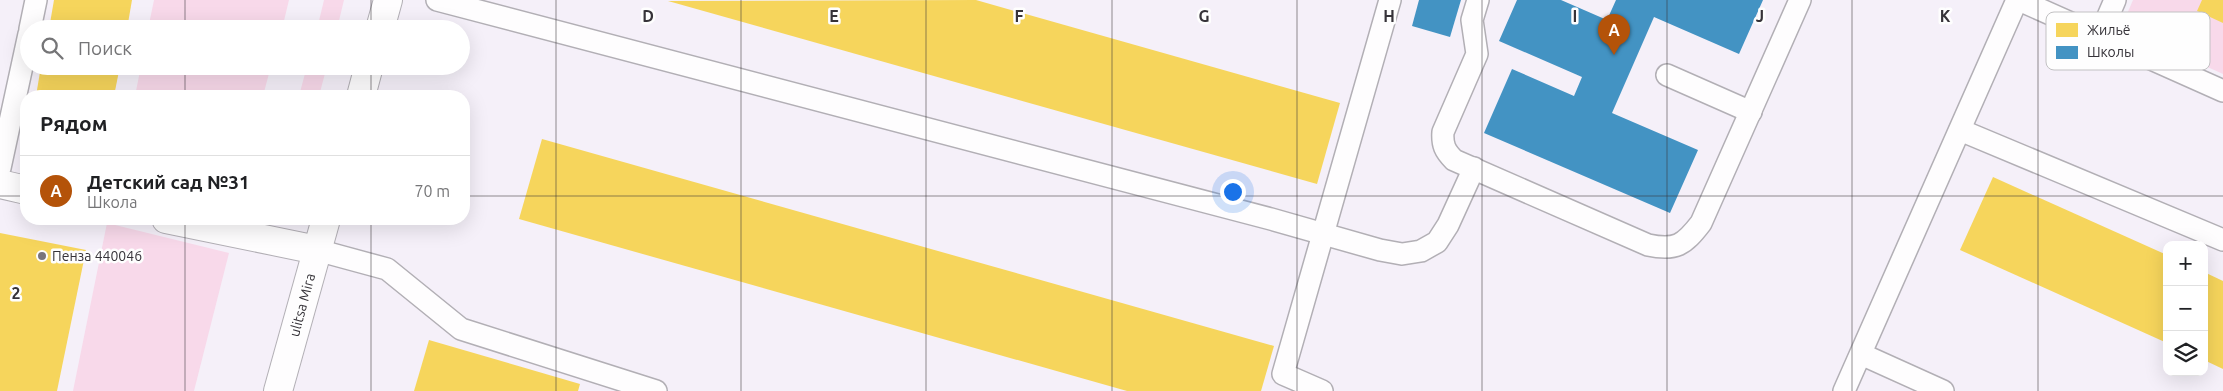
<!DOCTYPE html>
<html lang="ru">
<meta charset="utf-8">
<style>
body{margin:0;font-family:Ubuntu,sans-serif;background:#f6f6f6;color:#202124}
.controls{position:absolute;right:15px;bottom:15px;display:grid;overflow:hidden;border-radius:10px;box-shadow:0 5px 20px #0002}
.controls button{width:45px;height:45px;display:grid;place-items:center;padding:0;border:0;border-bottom:1px solid #e0e0e0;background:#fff;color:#202124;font:25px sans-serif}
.you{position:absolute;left:1232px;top:191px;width:18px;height:18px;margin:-12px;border:4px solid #fff;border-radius:50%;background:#1a73e8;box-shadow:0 0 0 8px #1a73e833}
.badge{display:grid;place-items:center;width:32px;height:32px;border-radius:50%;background:#b45309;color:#fff;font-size:16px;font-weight:700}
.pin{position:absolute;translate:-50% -41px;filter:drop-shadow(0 1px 2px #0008)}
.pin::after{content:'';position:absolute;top:26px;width:18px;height:15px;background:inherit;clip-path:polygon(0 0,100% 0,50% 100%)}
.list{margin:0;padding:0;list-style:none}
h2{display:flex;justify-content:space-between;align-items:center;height:65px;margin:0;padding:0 20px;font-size:21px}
h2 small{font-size:16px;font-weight:400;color:#757577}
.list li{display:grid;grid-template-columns:32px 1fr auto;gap:15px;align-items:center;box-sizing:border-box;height:70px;padding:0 20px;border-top:1px solid #e0e0e0}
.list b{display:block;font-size:19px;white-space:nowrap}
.list p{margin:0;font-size:16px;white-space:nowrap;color:#757577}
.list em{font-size:16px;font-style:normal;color:#757577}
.icon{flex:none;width:28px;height:28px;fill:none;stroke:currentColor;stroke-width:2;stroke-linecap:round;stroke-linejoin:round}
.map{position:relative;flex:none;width:2223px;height:391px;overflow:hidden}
.search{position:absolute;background:#fff;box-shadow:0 5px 20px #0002;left:20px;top:20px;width:450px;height:55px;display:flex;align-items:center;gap:12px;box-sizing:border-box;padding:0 18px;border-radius:28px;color:#757577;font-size:19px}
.panel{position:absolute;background:#fff;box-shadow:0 5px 20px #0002;left:20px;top:90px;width:450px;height:135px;border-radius:20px}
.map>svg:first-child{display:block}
.green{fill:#f8d9ea}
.homes{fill:#f6d55c}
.schools{fill:#4393c3}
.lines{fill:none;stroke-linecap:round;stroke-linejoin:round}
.service-casing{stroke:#b2afb5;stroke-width:24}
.minor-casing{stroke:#b2afb5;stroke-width:30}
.primary-casing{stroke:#b2afb5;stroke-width:30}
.service{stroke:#fefdfe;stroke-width:21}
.minor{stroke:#fefdfe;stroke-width:28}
.primary{stroke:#fefdfe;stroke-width:28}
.grid{fill:none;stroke:#363339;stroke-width:1;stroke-opacity:0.55}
.poi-dot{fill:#79757c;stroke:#fefefe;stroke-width:2}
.labels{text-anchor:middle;stroke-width:5;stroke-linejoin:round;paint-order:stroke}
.poi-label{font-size:14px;fill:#363339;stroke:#fefefe;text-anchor:start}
.street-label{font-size:14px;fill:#363339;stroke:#fefefe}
.key{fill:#fefefe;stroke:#c2c1c3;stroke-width:1}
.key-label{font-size:14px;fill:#363339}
.grid-label{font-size:16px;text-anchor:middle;font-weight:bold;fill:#363339;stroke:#fefefe;stroke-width:5;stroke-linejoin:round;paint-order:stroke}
</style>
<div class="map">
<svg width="2223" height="391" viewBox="0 0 2223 391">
<rect width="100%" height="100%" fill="#f5f0f9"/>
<!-- green -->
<g class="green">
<polygon points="154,0 289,0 282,29 148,29"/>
<polygon points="324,0 344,0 337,29 317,29"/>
<polygon points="2133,0 2223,0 2223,74 2121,28"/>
<polygon points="141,66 271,66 263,96 135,96"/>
<polygon points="307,66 327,66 319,96 299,96"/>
<polygon points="107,223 229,253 194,391 73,391"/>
</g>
<!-- homes -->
<g class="homes">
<polygon points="54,0 132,0 127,29 49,29"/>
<polygon points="976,0 1340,103 1317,184 668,1"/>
<polygon points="2202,0 2223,0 2223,23 2197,11"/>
<polygon points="41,66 120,66 114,96 36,96"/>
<polygon points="542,139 1274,346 1261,391 1127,391 519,219"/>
<polygon points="1993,177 2167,255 2167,343 1960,250"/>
<polygon points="0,233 86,250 57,391 0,391"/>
<polygon points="2204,272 2223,281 2223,369 2204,360"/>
<polygon points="429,340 580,384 578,391 414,391"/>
</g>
<!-- schools -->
<g class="schools">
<polygon points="1419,0 1461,0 1450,37 1412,26"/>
<polygon points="1517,0 1561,0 1607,20 1616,0 1763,0 1739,54 1654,17 1612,113 1698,150 1670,213 1484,133 1512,69 1574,96 1582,77 1499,41"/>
</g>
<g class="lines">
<!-- service casing -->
<g class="service-casing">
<g id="service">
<polyline points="437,0 1271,219 1380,250 1402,254 1421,251 1437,242 1448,225 1474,168"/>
<path d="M 1478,0 L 1472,20 L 1477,54 L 1443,132 C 1442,145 1445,151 1454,160 L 1648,245 C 1676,251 1684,245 1701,223 L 1800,0"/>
<polyline points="2019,0 2223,91"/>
<polyline points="30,29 36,0"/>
<polyline points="2100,35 2115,0"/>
<polyline points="1667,75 1751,112"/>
<polyline points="1960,130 2223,240"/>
<polyline points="0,168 29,34"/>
<polyline points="317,250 387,269 461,329 656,391"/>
<polyline points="1861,354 1943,391"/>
<polyline points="1322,391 1283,374 1390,0"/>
<polyline points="1844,391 2017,0"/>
</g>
</g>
<!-- minor casing -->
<g class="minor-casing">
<g id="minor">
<polyline points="0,184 26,190"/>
<polyline points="166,219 317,250"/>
</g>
</g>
<!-- primary casing -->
<g class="primary-casing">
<g id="primary">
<polyline points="380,29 388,0"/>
<polyline points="361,96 369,66"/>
<polyline points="278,391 326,219"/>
</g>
</g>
<!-- service -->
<use href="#service" class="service"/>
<!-- minor -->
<use href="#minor" class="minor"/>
<!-- primary -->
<use href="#primary" class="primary"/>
</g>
<!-- grid -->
<path class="grid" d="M 185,0 L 185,29M 371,0 L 371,29M 556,0 L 556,391M 741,0 L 741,391M 926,0 L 926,391M 1112,0 L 1112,391M 1297,0 L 1297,391M 1482,0 L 1482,391M 1667,0 L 1667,391M 1852,0 L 1852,391M 2038,0 L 2038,391M 185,66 L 185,96M 371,66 L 371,96M 0,196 L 26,196M 464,196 L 2223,196M 185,219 L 185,391M 371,219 L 371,391"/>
<!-- markers -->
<circle class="poi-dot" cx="42" cy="256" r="5"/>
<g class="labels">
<!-- poi labels -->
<g class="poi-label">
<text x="52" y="261">Пенза 440046</text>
</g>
<!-- street labels -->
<g class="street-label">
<text transform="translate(302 305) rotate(-75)" y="5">ulitsa Mira</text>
</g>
</g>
<!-- legend -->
<rect x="2046" y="12" width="164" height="58" rx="8" class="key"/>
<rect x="2056" y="23" width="22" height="14" fill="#f6d55c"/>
<rect x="2056" y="46" width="22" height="13" fill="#4393c3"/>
<g class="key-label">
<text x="2087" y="35">Жильё</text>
<text x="2087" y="57">Школы</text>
</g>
<g class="grid-label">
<text x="648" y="22">D</text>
<text x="834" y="22">E</text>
<text x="1019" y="22">F</text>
<text x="1204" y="22">G</text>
<text x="1389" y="22">H</text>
<text x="1575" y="22">I</text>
<text x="1760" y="22">J</text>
<text x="1945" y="22">K</text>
<text x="16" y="299">2</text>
</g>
</svg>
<div class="controls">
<button>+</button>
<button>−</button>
<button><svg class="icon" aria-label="layers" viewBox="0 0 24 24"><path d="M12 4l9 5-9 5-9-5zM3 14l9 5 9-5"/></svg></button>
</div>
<div class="you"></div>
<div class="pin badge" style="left:1614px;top:55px">A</div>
<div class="search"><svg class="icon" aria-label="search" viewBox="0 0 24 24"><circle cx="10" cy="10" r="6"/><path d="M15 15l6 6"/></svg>Поиск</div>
<section class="panel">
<h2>Рядом<small></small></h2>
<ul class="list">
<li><span class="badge">A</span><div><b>Детский сад №31</b><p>Школа</p></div><em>70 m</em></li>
</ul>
</section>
</div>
